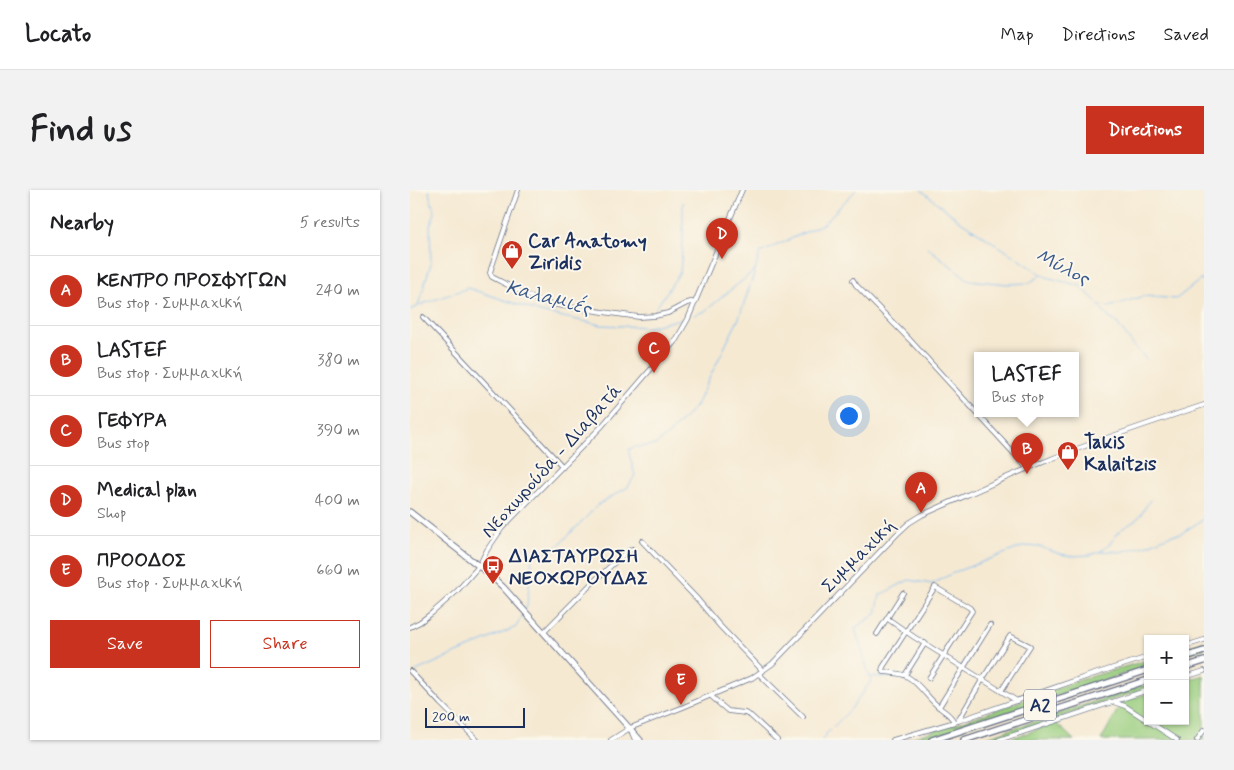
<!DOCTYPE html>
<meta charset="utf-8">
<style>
body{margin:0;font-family:Mynerve,sans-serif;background:#f2f2f2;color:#202124}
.controls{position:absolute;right:15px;bottom:15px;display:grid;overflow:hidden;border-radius:0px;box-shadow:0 1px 4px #0004}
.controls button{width:45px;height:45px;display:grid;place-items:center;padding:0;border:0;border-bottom:1px solid #e0e0e0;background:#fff;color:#202124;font:25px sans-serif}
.scale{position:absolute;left:15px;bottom:12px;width:100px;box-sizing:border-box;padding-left:5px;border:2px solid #1b2f5e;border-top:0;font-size:14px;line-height:18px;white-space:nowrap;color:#1b2f5e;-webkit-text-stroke:4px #fbf7ec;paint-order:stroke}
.you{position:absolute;left:438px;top:225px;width:18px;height:18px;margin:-12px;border:4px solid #fff;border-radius:50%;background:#1a73e8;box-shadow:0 0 0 8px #1a73e833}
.badge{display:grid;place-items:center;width:32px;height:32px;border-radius:50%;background:#c8321e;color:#fff;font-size:16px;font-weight:700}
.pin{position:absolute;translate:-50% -41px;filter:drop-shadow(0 1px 2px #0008)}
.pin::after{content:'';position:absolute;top:26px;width:18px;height:15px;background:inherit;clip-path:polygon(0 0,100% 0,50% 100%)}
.popup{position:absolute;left:564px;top:162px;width:105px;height:65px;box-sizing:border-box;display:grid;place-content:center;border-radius:0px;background:#fff;filter:drop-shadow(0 1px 4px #0005);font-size:16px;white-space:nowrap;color:#757577}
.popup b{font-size:19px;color:#202124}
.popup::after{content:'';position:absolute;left:50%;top:100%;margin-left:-10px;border:10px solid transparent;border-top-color:#fff}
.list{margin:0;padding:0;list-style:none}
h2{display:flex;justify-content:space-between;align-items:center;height:65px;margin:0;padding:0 20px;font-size:21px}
h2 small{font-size:16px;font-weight:400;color:#757577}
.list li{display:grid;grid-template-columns:32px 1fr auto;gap:15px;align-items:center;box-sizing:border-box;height:70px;padding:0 20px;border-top:1px solid #e0e0e0}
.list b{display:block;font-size:19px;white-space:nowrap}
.list p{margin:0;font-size:16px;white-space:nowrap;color:#757577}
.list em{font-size:16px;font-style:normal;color:#757577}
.actions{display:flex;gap:10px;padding:15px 20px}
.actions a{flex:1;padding:11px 0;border:1px solid #c8321e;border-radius:0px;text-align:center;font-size:18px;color:#c8321e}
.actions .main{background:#c8321e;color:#fff}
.map{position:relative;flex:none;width:794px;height:550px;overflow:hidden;border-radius:0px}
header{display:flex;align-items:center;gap:30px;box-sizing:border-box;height:70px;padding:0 25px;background:#fff;border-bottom:1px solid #e0e0e0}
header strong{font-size:24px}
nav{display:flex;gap:28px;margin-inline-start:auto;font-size:18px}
.intro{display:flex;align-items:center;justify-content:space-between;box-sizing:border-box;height:120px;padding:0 30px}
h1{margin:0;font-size:35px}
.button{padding:12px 22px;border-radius:0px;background:#c8321e;color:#fff;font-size:18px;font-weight:700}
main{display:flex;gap:30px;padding:0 30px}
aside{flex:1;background:#fff;border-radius:0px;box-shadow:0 1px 4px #0004}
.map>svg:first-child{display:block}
.green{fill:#99cd7e;stroke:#5a7e6e}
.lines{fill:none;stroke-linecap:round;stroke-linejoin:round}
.stream{stroke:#81bdf4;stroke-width:1}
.minor-casing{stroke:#677087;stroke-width:5.5}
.major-casing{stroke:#677087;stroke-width:7}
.highway-casing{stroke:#677087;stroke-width:8}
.minor{stroke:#fff;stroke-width:4}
.major{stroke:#fff;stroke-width:5}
.highway{stroke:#fff;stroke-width:5.5}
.labels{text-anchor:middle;stroke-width:4;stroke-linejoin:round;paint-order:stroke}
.shield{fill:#fbf7ec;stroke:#5e6b89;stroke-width:1}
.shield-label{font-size:18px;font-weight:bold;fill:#1b2f5e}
.poi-label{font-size:19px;font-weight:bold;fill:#1b2f5e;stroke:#fbf7ec;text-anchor:start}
.street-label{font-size:19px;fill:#1b2f5e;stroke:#fbf7ec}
.water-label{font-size:20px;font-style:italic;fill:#3a5a8b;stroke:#fbf7ec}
</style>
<header>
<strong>Locato</strong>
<nav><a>Map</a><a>Directions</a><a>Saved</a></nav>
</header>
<div class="intro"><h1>Find us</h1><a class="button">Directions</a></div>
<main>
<aside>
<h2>Nearby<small>5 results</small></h2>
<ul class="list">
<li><span class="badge">A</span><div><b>ΚΕΝΤΡΟ ΠΡΟΣΦΥΓΩΝ</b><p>Bus stop · Συμμαχική</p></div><em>240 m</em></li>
<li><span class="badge">B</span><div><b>LASTEF</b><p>Bus stop · Συμμαχική</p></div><em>380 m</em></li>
<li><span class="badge">C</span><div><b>ΓΕΦΥΡΑ</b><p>Bus stop</p></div><em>390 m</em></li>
<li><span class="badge">D</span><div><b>Medical plan</b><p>Shop</p></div><em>400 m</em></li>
<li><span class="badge">E</span><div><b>ΠΡΟΟΔΟΣ</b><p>Bus stop · Συμμαχική</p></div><em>660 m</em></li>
</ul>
<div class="actions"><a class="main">Save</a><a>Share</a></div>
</aside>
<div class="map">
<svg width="794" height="550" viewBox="0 0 794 550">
<rect width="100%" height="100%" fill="#fbf7ec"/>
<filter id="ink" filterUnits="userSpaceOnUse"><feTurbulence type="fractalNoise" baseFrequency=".02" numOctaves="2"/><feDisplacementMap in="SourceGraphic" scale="10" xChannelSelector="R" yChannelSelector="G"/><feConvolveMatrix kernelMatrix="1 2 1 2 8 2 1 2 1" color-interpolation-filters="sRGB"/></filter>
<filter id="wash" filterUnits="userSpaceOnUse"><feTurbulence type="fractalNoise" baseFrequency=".0096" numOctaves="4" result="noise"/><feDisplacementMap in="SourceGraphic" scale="20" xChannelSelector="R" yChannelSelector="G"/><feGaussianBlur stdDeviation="1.12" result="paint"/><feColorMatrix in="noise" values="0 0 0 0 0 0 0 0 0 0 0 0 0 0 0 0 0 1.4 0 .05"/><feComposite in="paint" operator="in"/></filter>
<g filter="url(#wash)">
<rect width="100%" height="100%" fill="#f5e9d2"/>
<!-- green -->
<g class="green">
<polygon points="794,452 794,458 775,464 775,458"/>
<polygon points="738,470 738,476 513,550 495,550 569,526 673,489"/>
<polygon points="794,485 794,550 691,550 712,512 738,503 738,531 775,531 775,491"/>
<polygon points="738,494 738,498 582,550 568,550"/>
<polygon points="646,533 664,550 596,550"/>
</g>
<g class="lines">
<!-- stream -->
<g class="stream">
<polyline points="511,0 549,30 636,87 671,96 688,114 699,117 734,106 766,109 790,90 794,90"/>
<polyline points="517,57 559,90 598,94 619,93 633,84"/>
<polyline points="689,115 699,128 706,132 724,156 736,169"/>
<polyline points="8,116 21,73 20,35 25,23 20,7 19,0"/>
<polyline points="246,118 270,82 273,51 273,12"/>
<polyline points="0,120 15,113 58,98 130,122 191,135 238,137 275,128"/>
<polyline points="284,125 295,121 344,81"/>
<polyline points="690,362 701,361 710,362 738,355 761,345 770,344 794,329"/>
<polyline points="115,420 117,416 122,367 144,360 189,314 218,297 225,285 219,264 219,259 225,257 245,255 259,244 285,217 329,128 345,81 350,63 413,34 446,0"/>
<polyline points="6,481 106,437 112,426"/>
<polyline points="459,487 489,487 497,490"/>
<polyline points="412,550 417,543 441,519 461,491 445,438 466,424 470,405 499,390 522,394 545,382 615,356 630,357 650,364 661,366 680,365 689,362 698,356 710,340 723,332 730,326 740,310"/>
</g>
</g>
</g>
<g filter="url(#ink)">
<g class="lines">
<!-- minor casing -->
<g class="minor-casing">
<g id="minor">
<polyline points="108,0 81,79 80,83 82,87 125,109 139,114 207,124 229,127 245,126 258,123 277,113 281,112 285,113"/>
<polyline points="443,90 446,95 500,150 618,279"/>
<polyline points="13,127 153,277"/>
<polyline points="232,351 288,410 309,435 353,481"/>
<polyline points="478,429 504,447 607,511"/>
<polyline points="0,437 10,432 22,423 47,401 69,376 77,360 92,338 192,236 266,150 278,129 332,0"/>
<polyline points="134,442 184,391 214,364 222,359"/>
<polyline points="467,444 493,403"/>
<polyline points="775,456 794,450"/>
<polyline points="0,481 30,513 67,550"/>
<polyline points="349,484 393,527"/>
<polyline points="495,485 515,453"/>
<polyline points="775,487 794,481"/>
<path d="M 519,488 L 562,421 L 560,418 L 525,397 L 473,477 L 472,480 L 474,482 C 482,483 492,483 498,487 C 511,495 518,509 530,518 C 536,523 541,525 544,532"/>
<polyline points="301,506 312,516 318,521 335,523 341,526 367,550"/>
<polyline points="703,512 715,516 738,531"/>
<polyline points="529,517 580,435"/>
<polyline points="548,531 572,490 600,446 620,456 591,501"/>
<polyline points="738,531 767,550"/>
<polyline points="222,543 225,550"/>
<path d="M 201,550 L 220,538 L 271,518 L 342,488 L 362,474 L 487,344 L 499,333 L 512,325 C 551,308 591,289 631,273 C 685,251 739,233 794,215"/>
<polyline points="483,550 548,531 681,485 738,467"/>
<polyline points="589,550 738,500"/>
<polyline points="787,550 794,540"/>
</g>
</g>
<!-- major casing -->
<g class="major-casing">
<polyline id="major" points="0,322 79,384 93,397 230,550"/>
</g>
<!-- highway casing -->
<g class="highway-casing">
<g id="highway">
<polyline points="775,467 794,461"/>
<polyline points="775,477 794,471"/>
<polyline points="522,550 738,480"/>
<polyline points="554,550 738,490"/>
</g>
</g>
<!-- minor -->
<use href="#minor" class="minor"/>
<!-- major -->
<use href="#major" class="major"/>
<!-- highway -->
<use href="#highway" class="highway"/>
</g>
</g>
<!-- icons -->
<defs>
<g id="shop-pin" transform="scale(1.125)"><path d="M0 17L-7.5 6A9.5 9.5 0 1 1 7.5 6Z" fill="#c8321e" stroke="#fbf7ec"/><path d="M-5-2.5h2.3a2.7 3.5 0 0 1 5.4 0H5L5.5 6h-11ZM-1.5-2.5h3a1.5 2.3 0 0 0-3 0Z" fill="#fff"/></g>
<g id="bus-pin" transform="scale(1.125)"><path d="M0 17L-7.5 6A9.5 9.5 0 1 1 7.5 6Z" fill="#c8321e" stroke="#fbf7ec"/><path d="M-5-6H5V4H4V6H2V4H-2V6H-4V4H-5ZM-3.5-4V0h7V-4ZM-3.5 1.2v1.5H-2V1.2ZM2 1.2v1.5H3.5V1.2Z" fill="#fff"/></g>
</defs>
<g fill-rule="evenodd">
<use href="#shop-pin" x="102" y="61"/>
<use href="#shop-pin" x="658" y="262"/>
<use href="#bus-pin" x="83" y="376"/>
</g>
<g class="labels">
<!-- shield labels -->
<rect class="shield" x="614" y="499.5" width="32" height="31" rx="4"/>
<g class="shield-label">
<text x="630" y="521">Α2</text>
</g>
<!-- poi labels -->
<g class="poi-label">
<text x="118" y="57">Car Anatomy<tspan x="118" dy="22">Ziridis</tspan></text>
<text x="674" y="258">Takis<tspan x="674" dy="22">Kalaitzis</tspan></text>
<text x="99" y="372">ΔΙΑΣΤΑΥΡΩΣΗ<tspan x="99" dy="22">ΝΕΟΧΩΡΟΥΔΑΣ</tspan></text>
</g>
<!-- street labels -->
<g class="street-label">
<text transform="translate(141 270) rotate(-48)" y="7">Νεοχωρούδα - Διαβατά</text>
<text transform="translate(448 365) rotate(-45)" y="7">Συμμαχική</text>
</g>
<!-- water labels -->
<g class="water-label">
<text transform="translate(653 76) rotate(27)" y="7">Μύλος</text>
<text transform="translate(139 107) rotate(15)" y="7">Καλαμιές</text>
</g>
</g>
</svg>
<div class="controls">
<button>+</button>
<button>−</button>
</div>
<div class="scale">200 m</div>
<div class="you"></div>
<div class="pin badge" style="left:511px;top:323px">A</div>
<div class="pin badge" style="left:617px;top:284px">B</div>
<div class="popup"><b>LASTEF</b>Bus stop</div>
<div class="pin badge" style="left:244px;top:183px">C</div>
<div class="pin badge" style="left:312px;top:69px">D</div>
<div class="pin badge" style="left:271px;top:515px">E</div>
</div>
</main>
